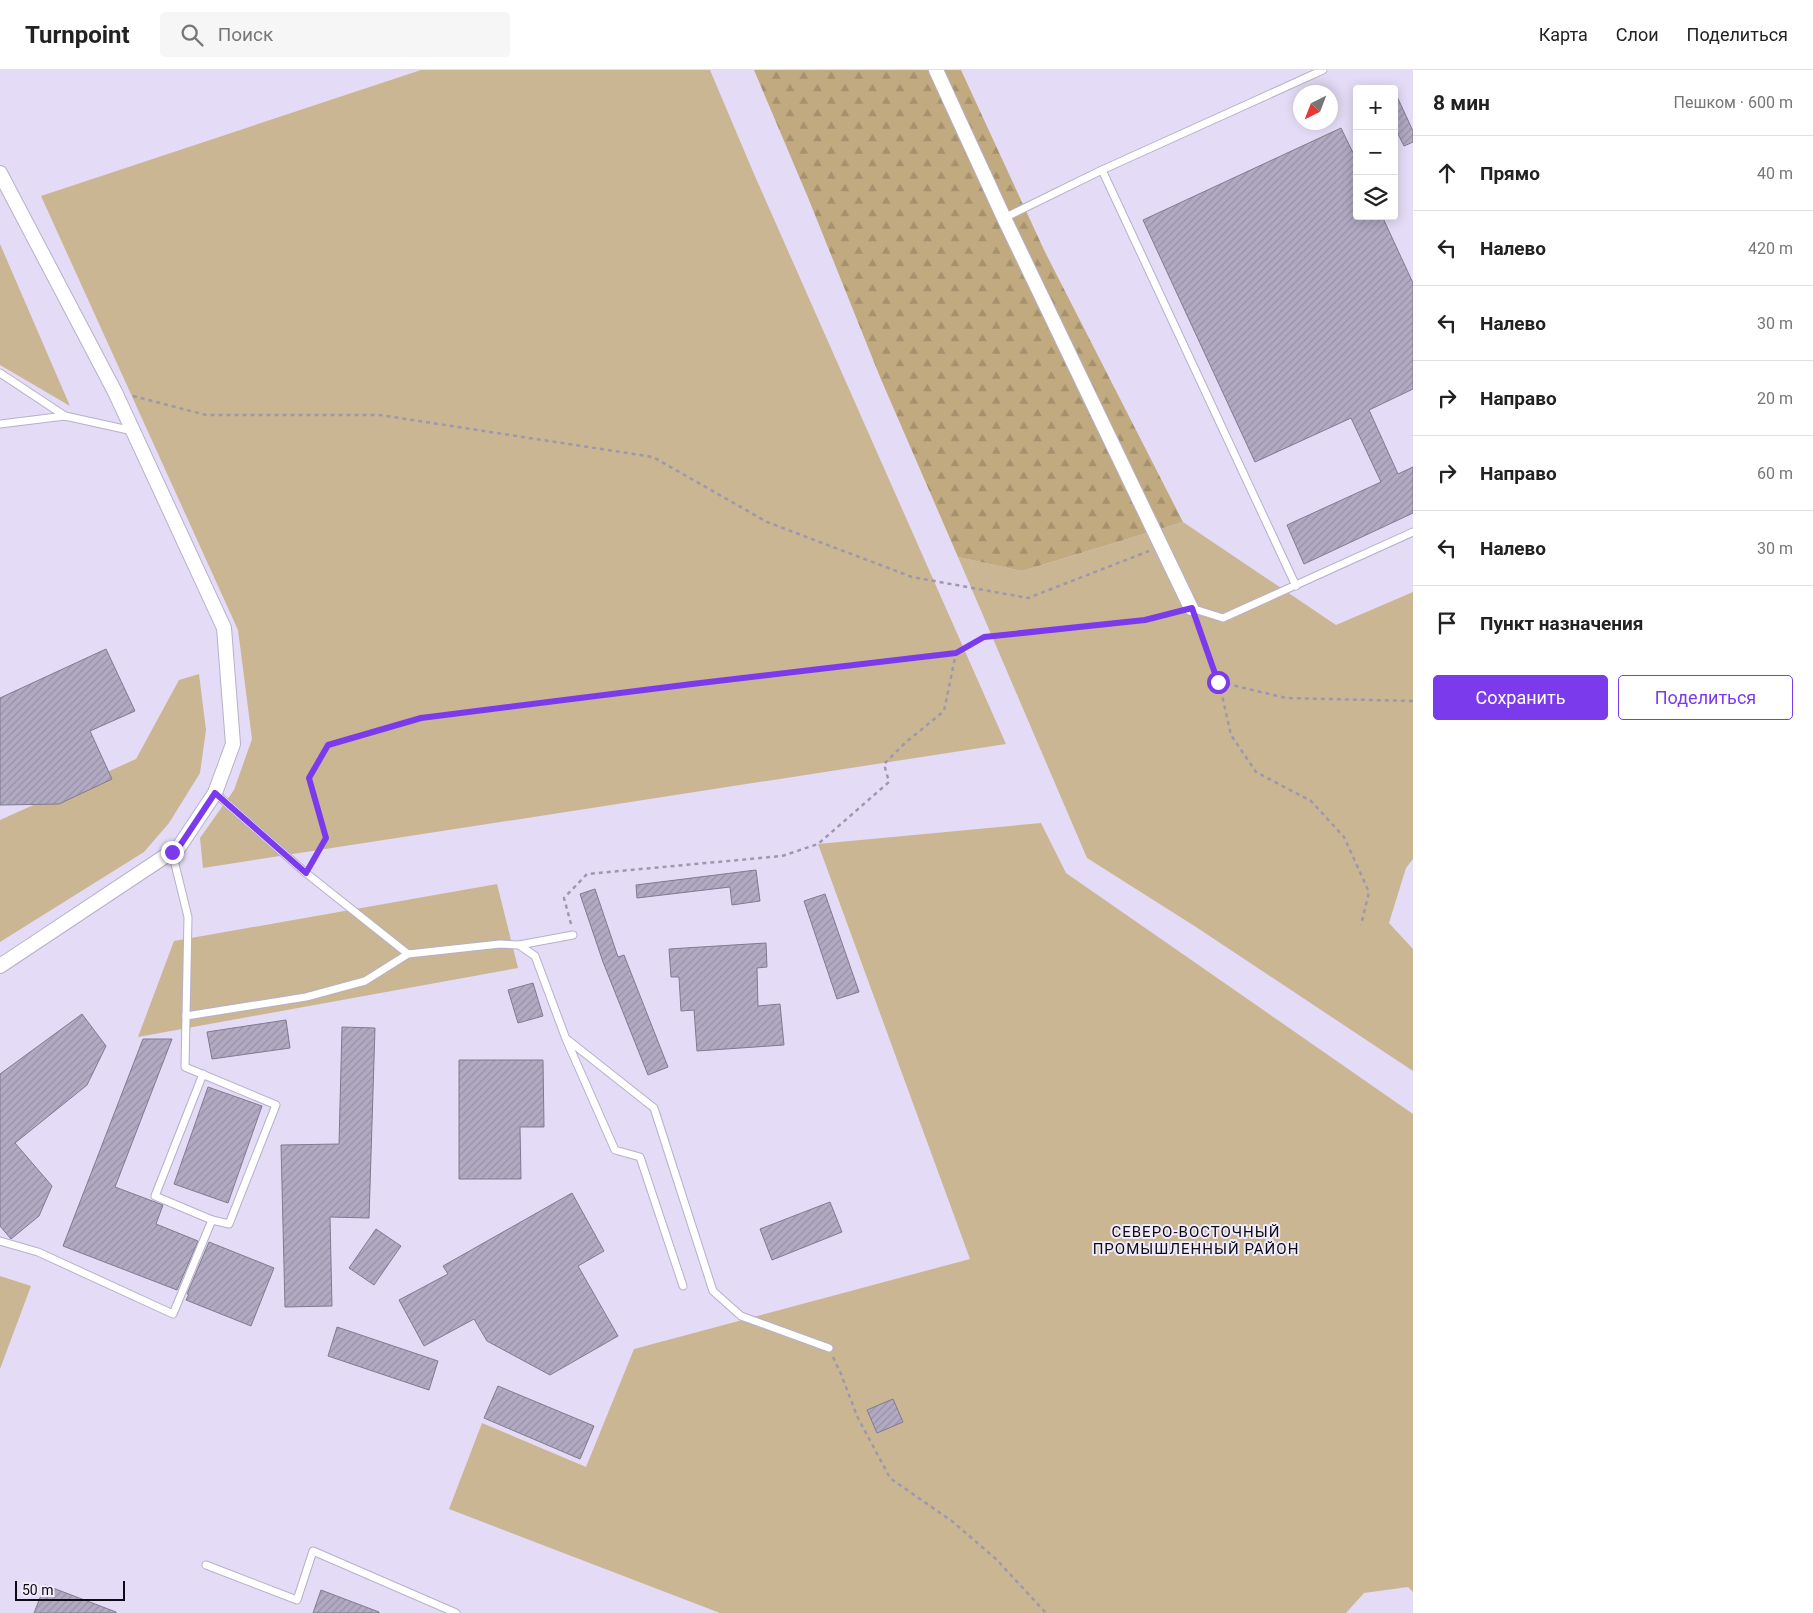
<!DOCTYPE html>
<html lang="ru">
<meta charset="utf-8">
<style>
body{margin:0;font-family:Roboto,sans-serif;background:#f6f6f6;color:#222}
.controls{position:absolute;right:15px;top:15px;display:grid;overflow:hidden;border-radius:5px;box-shadow:0 2px 12px #0003}
.controls button{width:45px;height:45px;display:grid;place-items:center;padding:0;border:0;border-bottom:1px solid #e0e0e0;background:#fff;color:#222;font:25px sans-serif}
.compass{position:absolute;left:1293px;top:15px;width:45px;height:45px;border-radius:50%;background:#fff;box-shadow:0 2px 12px #0003;rotate:222deg}
.scale{position:absolute;left:15px;bottom:12px;width:110px;box-sizing:border-box;padding-left:5px;border:2px solid #0d0a13;border-top:0;font-size:14px;line-height:18px;white-space:nowrap;color:#0d0a13;-webkit-text-stroke:4px #f0ebfb;paint-order:stroke}
.stop{position:absolute;width:15px;height:15px;margin:-11px;border:4px solid #7c3aed;border-radius:50%;background:#fff}
.stop.end{background:#7c3aed;border-color:#fff;box-shadow:0 1px 5px #0008}
.list{margin:0;padding:0;list-style:none}
h2{display:flex;justify-content:space-between;align-items:center;height:65px;margin:0;padding:0 20px;font-size:21px}
h2 small{font-size:16px;font-weight:400;color:#767676}
.list li{display:grid;grid-template-columns:32px 1fr auto;gap:15px;align-items:center;box-sizing:border-box;height:75px;padding:0 20px;border-top:1px solid #e0e0e0}
.list b{display:block;font-size:19px;white-space:nowrap}
.list em{font-size:16px;font-style:normal;color:#767676}
.actions{display:flex;gap:10px;padding:15px 20px}
.actions a{flex:1;padding:11px 0;border:1px solid #7c3aed;border-radius:5px;text-align:center;font-size:18px;color:#7c3aed}
.actions .main{background:#7c3aed;color:#fff}
.icon{flex:none;width:28px;height:28px;fill:none;stroke:currentColor;stroke-width:2;stroke-linecap:round;stroke-linejoin:round}
.map{position:relative;flex:none;width:1413px;height:1543px;overflow:hidden}
header{display:flex;align-items:center;gap:30px;box-sizing:border-box;height:70px;padding:0 25px;background:#fff;border-bottom:1px solid #e0e0e0}
header strong{font-size:24px}
nav{display:flex;gap:28px;margin-inline-start:auto;font-size:18px}
.search{width:350px;height:45px;background:#f6f6f6;display:flex;align-items:center;gap:12px;box-sizing:border-box;padding:0 18px;border-radius:5px;color:#767676;font-size:19px}
main{display:flex}
aside{flex:1;background:#fff}
.map>svg:first-child{display:block}
.grass{fill:#cab693}
.forest{fill:url(#forest-firs)}
.building{fill:url(#building-hatch);stroke:#807a90}
.lines{fill:none;stroke-linecap:round;stroke-linejoin:round}
.service-casing{stroke:#b7b0c8;stroke-width:9}
.minor-casing{stroke:#b7b0c8;stroke-width:16}
.path{stroke:#9e98ac;stroke-width:2.5;stroke-dasharray:4 4;stroke-linecap:butt}
.service{stroke:#fff;stroke-width:7}
.minor{stroke:#fff;stroke-width:14}
.route{stroke:#7c3aed;stroke-width:6}
.labels{text-anchor:middle;stroke-width:4;stroke-linejoin:round;paint-order:stroke}
.quarter-label{font-size:15px;letter-spacing:1px;fill:#0d0a13;stroke:#f0ebfb}
</style>
<header>
<strong>Turnpoint</strong>
<div class="search"><svg class="icon" aria-label="search" viewBox="0 0 24 24"><circle cx="10" cy="10" r="6"/><path d="M15 15l6 6"/></svg>Поиск</div>
<nav><a>Карта</a><a>Слои</a><a>Поделиться</a></nav>
</header>
<main>
<div class="map">
<svg width="1413" height="1543" viewBox="0 0 1413 1543">
<defs>
<pattern id="forest-firs" width="22" height="20" patternUnits="userSpaceOnUse" patternTransform="scale(1.25)"><rect width="22" height="20" fill="#c1aa80"/><path d="M5 1l3.5 6h-7zM16 11l3.5 6h-7z" fill="#a5916e"/></pattern>
<pattern id="building-hatch" width="6" height="6" patternUnits="userSpaceOnUse" patternTransform="scale(1.25)"><rect width="6" height="6" fill="#b1aac2"/><path d="M-1 1l2-2M0 6l6-6M5 7l2-2" fill="none" stroke="#9791a6"/></pattern>
</defs>
<rect width="100%" height="100%" fill="#e4dcf6"/>
<!-- grass -->
<g class="grass">
<polygon points="421,0 710,0 754,104 1006,674 203,798 200,768 234,720 252,669 238,560 41,126"/>
<polygon points="0,174 70,336 0,295"/>
<polygon points="1183,452 1336,555 1413,522 1413,789 1406,798 1389,853 1413,879 1413,1001 1196,857 1087,788 958,487 1022,501"/>
<polygon points="199,604 206,660 200,703 169,753 144,782 0,872 0,750 136,689 179,610"/>
<polygon points="1041,753 1066,803 1413,1044 1413,1522 1408,1517 1364,1523 1346,1543 720,1543 449,1439 482,1353 586,1397 634,1279 970,1189 818,774"/>
<polygon points="497,814 518,898 138,967 174,871"/>
<polygon points="0,1206 31,1216 0,1299"/>
</g>
<!-- forest -->
<polygon class="forest" points="754,0 961,0 1045,182 1183,452 1022,501 958,487 880,307 809,130"/>
<!-- building -->
<g class="building">
<polygon points="1394,20 1413,61 1413,72 1404,76 1394,56"/>
<polygon points="1341,58 1357,91 1357,146 1382,146 1413,213 1413,319 1369,340 1398,404 1413,397 1413,443 1304,494 1287,455 1381,412 1351,348 1255,392 1143,150"/>
<polygon points="106,579 135,641 90,661 112,709 59,734 0,735 0,628"/>
<polygon points="756,800 760,831 732,835 730,817 637,828 636,815"/>
<polygon points="595,819 618,887 624,885 668,997 648,1005 603,892 580,824"/>
<polygon points="825,824 859,922 837,929 804,831"/>
<polygon points="766,873 767,897 757,898 758,936 780,934 784,975 697,981 694,940 681,941 679,907 671,907 669,879"/>
<polygon points="533,913 543,946 518,953 508,920"/>
<polygon points="82,944 106,976 87,1015 15,1073 52,1116 39,1146 11,1169 0,1156 0,1004"/>
<polygon points="286,950 290,978 212,989 207,962"/>
<polygon points="342,957 375,958 369,1148 330,1147 332,1236 285,1237 281,1075 339,1074"/>
<polygon points="143,969 172,969 115,1117 163,1135 156,1154 198,1171 177,1220 63,1176"/>
<polygon points="459,990 543,990 544,1057 520,1057 521,1109 459,1109"/>
<polygon points="208,1017 262,1036 228,1133 174,1114"/>
<polygon points="572,1123 604,1181 578,1196 618,1266 550,1305 487,1271 474,1249 424,1276 399,1230 448,1204 443,1196"/>
<polygon points="830,1132 842,1162 772,1190 760,1159"/>
<polygon points="376,1159 401,1176 374,1215 349,1198"/>
<polygon points="209,1172 274,1198 251,1256 186,1230 189,1224 187,1224"/>
<polygon points="337,1257 438,1291 429,1320 328,1286"/>
<polygon points="498,1316 594,1356 580,1389 484,1348"/>
<polygon points="893,1329 903,1352 877,1363 867,1340"/>
<polygon points="45,1515 116,1542 116,1543 34,1543"/>
<polygon points="321,1520 379,1542 379,1543 313,1543"/>
</g>
<g class="lines">
<!-- service casing -->
<g class="service-casing">
<g id="service">
<polyline points="1102,100 1323,0"/>
<polyline points="1004,148 1102,100 1296,516"/>
<polyline points="0,303 65,346"/>
<polyline points="0,354 65,346 133,361"/>
<polyline points="1191,538 1223,548 1413,462"/>
<polyline points="215,723 306,803 408,884 500,874 519,875 535,886 566,969 615,1080 640,1087 683,1216"/>
<polyline points="519,875 573,865"/>
<polyline points="186,946 306,927 365,911 408,884"/>
<polyline points="568,970 654,1038 713,1221 741,1246 829,1278"/>
<polyline points="203,1004 155,1126 212,1150"/>
<polyline points="0,1171 38,1182 173,1244 212,1150 229,1154 276,1035 185,997 188,847 172,782"/>
<polyline points="206,1495 297,1530 313,1481 456,1543"/>
</g>
</g>
<!-- minor casing -->
<g class="minor-casing">
<g id="minor">
<polyline points="936,0 1004,148 1191,538"/>
<polyline points="0,103 115,322 224,558 233,674 215,723 179,777 0,896"/>
</g>
</g>
<!-- path -->
<g class="path">
<polyline points="133,326 206,345 380,345 653,387 767,452 912,507 1028,528 1149,481"/>
<polyline points="1196,552 1219,612 1286,628 1413,631"/>
<polyline points="1219,612 1231,665 1256,702 1311,731 1344,767 1369,822 1361,855"/>
<polyline points="311,794 326,768 309,708 328,675 421,648 692,614 956,583"/>
<polyline points="571,854 564,828 587,804 782,786 818,774 889,712 884,694 905,673 944,641 956,583 984,567 1145,550 1178,541"/>
<polyline points="833,1287 841,1304 857,1346 890,1408 953,1452 996,1489 1046,1543"/>
</g>
<!-- service -->
<use href="#service" class="service"/>
<!-- minor -->
<use href="#minor" class="minor"/>
</g>
<g class="lines">
<!-- route -->
<polyline class="route" points="172,782 179,777 215,723 306,803 326,768 309,708 328,675 421,648 692,614 956,583 984,567 1145,550 1192,538 1218,612"/>
</g>
<g class="labels">
<!-- quarter labels -->
<g class="quarter-label">
<text x="1196" y="1167">СЕВЕРО-ВОСТОЧНЫЙ<tspan x="1196" dy="17">ПРОМЫШЛЕННЫЙ РАЙОН</tspan></text>
</g>
</g>
</svg>
<div class="controls">
<button>+</button>
<button>−</button>
<button><svg class="icon" aria-label="layers" viewBox="0 0 24 24"><path d="M12 4l9 5-9 5-9-5zM3 14l9 5 9-5"/></svg></button>
</div>
<svg class="compass" viewBox="-18 -18 36 36"><path d="M0-13l5 13h-10z" fill="#e53935"/><path d="M0 13l5-13h-10z" fill="#767676"/></svg>
<div class="scale">50 m</div>
<div class="stop" style="left:1218px;top:612px"></div>
<div class="stop end" style="left:172px;top:782px"></div>
</div>
<aside>
<h2>8 мин<small>Пешком · 600 m</small></h2>
<ul class="list">
<li><svg class="icon" aria-label="ahead" viewBox="0 0 24 24"><path d="M12 20V5M6 11l6-6 6 6"/></svg><div><b>Прямо</b></div><em>40 m</em></li>
<li><svg class="icon" aria-label="left" viewBox="0 0 24 24"><path d="M17 20v-9H6M10 6l-5 5 5 5"/></svg><div><b>Налево</b></div><em>420 m</em></li>
<li><svg class="icon" aria-label="left" viewBox="0 0 24 24"><path d="M17 20v-9H6M10 6l-5 5 5 5"/></svg><div><b>Налево</b></div><em>30 m</em></li>
<li><svg class="icon" aria-label="right" viewBox="0 0 24 24"><path d="M7 20v-9h11M14 6l5 5-5 5"/></svg><div><b>Направо</b></div><em>20 m</em></li>
<li><svg class="icon" aria-label="right" viewBox="0 0 24 24"><path d="M7 20v-9h11M14 6l5 5-5 5"/></svg><div><b>Направо</b></div><em>60 m</em></li>
<li><svg class="icon" aria-label="left" viewBox="0 0 24 24"><path d="M17 20v-9H6M10 6l-5 5 5 5"/></svg><div><b>Налево</b></div><em>30 m</em></li>
<li><svg class="icon" aria-label="arrive" viewBox="0 0 24 24"><path d="M6 21V4h12l-3 4 3 4H6"/></svg><div><b>Пункт назначения</b></div></li>
</ul>
<div class="actions"><a class="main">Сохранить</a><a>Поделиться</a></div>
</aside>
</main>
